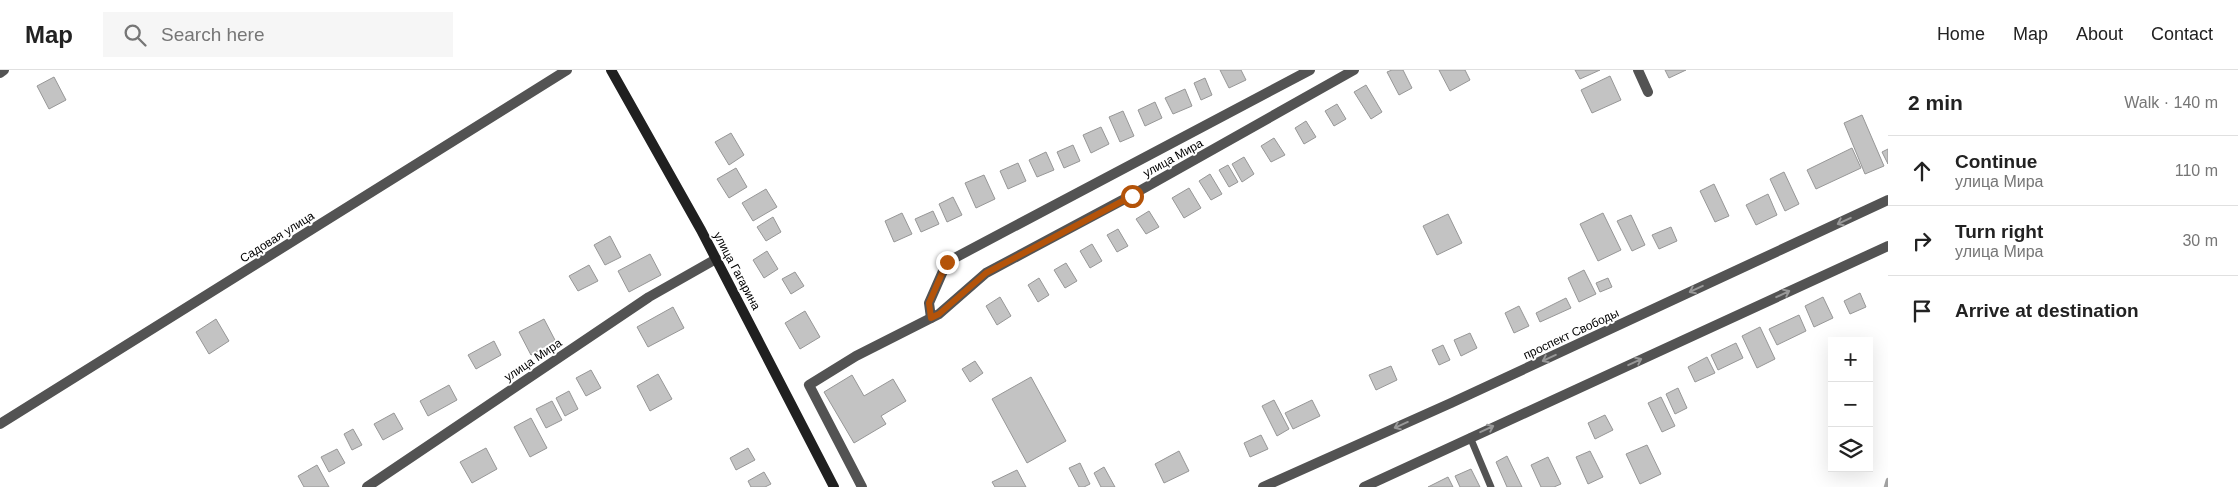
<!DOCTYPE html>
<meta charset="utf-8">
<style>
body{margin:0;font-family:Arial,sans-serif;background:#f6f6f6;color:#222}
.controls{position:absolute;right:15px;bottom:15px;display:grid;overflow:hidden;border-radius:0px;box-shadow:0 5px 20px #0002}
.controls button{width:45px;height:45px;display:grid;place-items:center;padding:0;border:0;border-bottom:1px solid #e0e0e0;background:#fff;color:#222;font:25px sans-serif}
.stop{position:absolute;width:15px;height:15px;margin:-11px;border:4px solid #b45309;border-radius:50%;background:#fff}
.stop.end{background:#b45309;border-color:#fff;box-shadow:0 1px 5px #0008}
.list{margin:0;padding:0;list-style:none}
h2{display:flex;justify-content:space-between;align-items:center;height:65px;margin:0;padding:0 20px;font-size:21px}
h2 small{font-size:16px;font-weight:400;color:#767676}
.list li{display:grid;grid-template-columns:32px 1fr auto;gap:15px;align-items:center;box-sizing:border-box;height:70px;padding:0 20px;border-top:1px solid #e0e0e0}
.list b{display:block;font-size:19px;white-space:nowrap}
.list p{margin:0;font-size:16px;white-space:nowrap;color:#767676}
.list em{font-size:16px;font-style:normal;color:#767676}
.icon{flex:none;width:28px;height:28px;fill:none;stroke:currentColor;stroke-width:2;stroke-linecap:round;stroke-linejoin:round}
.map{position:relative;flex:none;width:1888px;height:417px;overflow:hidden}
header{display:flex;align-items:center;gap:30px;box-sizing:border-box;height:70px;padding:0 25px;background:#fff;border-bottom:1px solid #e0e0e0}
header strong{font-size:24px}
nav{display:flex;gap:28px;margin-inline-start:auto;font-size:18px}
.search{width:350px;height:45px;background:#f6f6f6;display:flex;align-items:center;gap:12px;box-sizing:border-box;padding:0 18px;border-radius:0px;color:#767676;font-size:19px}
main{display:flex}
aside{flex:1;background:#fff}
.map>svg:first-child{display:block}
.lines{fill:none;stroke-linecap:round;stroke-linejoin:round}
.stream{stroke:#a1a1a1;stroke-width:4.5}
.building{fill:#c3c3c3;stroke:#979797}
.lane{stroke:#535353;stroke-width:7}
.street{stroke:#535353;stroke-width:10}
.secondary{stroke:#202020;stroke-width:10}
.oneway{stroke:#989898}
.route{stroke:#b45309;stroke-width:6}
.labels{text-anchor:middle;stroke-width:4;stroke-linejoin:round;paint-order:stroke}
.street-label{font-size:12px;fill:#000;stroke:#fff}
</style>
<header>
<strong>Map</strong>
<div class="search"><svg class="icon" aria-label="search" viewBox="0 0 24 24"><circle cx="10" cy="10" r="6"/><path d="M15 15l6 6"/></svg>Search here</div>
<nav><a>Home</a><a>Map</a><a>About</a><a>Contact</a></nav>
</header>
<main>
<div class="map">
<svg width="1888" height="417" viewBox="0 0 1888 417">
<rect width="100%" height="100%" fill="#fff"/>
<g class="lines">
<!-- stream -->
<polyline class="stream" points="1886,417 1888,410"/>
</g>
<!-- building -->
<g class="building">
<polygon points="1220,0 1241,0 1246,10 1229,18"/>
<polygon points="1392,0 1403,0 1412,18 1399,25 1387,2"/>
<polygon points="1439,0 1465,0 1470,10 1450,21"/>
<polygon points="1575,0 1600,0 1580,9"/>
<polygon points="1665,0 1686,0 1669,8"/>
<polygon points="1610,6 1621,30 1592,43 1581,20"/>
<polygon points="54,7 66,30 49,39 37,16"/>
<polygon points="1205,8 1212,25 1201,30 1194,13"/>
<polygon points="1366,15 1382,42 1371,49 1354,22"/>
<polygon points="1185,19 1192,36 1173,44 1165,28"/>
<polygon points="1155,32 1162,48 1145,56 1138,40"/>
<polygon points="1337,34 1346,49 1334,56 1325,41"/>
<polygon points="1123,41 1134,66 1120,72 1109,47"/>
<polygon points="1862,45 1884,96 1865,104 1844,53"/>
<polygon points="1306,51 1316,67 1304,74 1295,58"/>
<polygon points="1101,57 1109,74 1091,83 1083,65"/>
<polygon points="731,63 744,85 729,95 715,72"/>
<polygon points="1274,68 1285,85 1271,92 1261,76"/>
<polygon points="1073,75 1080,91 1064,98 1057,82"/>
<polygon points="1852,78 1861,98 1816,119 1807,100"/>
<polygon points="1888,79 1888,94 1882,82"/>
<polygon points="1046,82 1054,100 1037,107 1029,90"/>
<polygon points="1244,87 1254,104 1242,112 1232,94"/>
<polygon points="1018,93 1026,111 1008,119 1000,101"/>
<polygon points="1228,95 1238,112 1229,117 1219,100"/>
<polygon points="736,98 747,117 729,128 717,109"/>
<polygon points="1784,102 1799,134 1785,141 1770,109"/>
<polygon points="1210,104 1222,124 1211,130 1199,111"/>
<polygon points="984,105 995,129 976,138 965,113"/>
<polygon points="1714,114 1729,146 1715,152 1700,121"/>
<polygon points="1189,118 1201,138 1184,148 1172,128"/>
<polygon points="766,119 777,137 753,151 742,133"/>
<polygon points="1768,124 1777,145 1756,155 1746,135"/>
<polygon points="953,127 962,145 947,152 939,134"/>
<polygon points="933,141 939,154 921,162 915,149"/>
<polygon points="1149,141 1159,157 1146,164 1136,149"/>
<polygon points="902,143 912,164 894,172 885,151"/>
<polygon points="1603,143 1621,180 1598,191 1580,154"/>
<polygon points="1448,144 1462,173 1437,185 1423,156"/>
<polygon points="1631,145 1645,175 1632,181 1617,151"/>
<polygon points="773,147 781,162 766,171 757,157"/>
<polygon points="1671,157 1677,171 1659,179 1652,165"/>
<polygon points="1118,159 1128,176 1117,182 1107,165"/>
<polygon points="610,166 621,187 605,195 594,175"/>
<polygon points="1092,174 1102,191 1090,198 1080,181"/>
<polygon points="767,181 778,199 764,208 753,190"/>
<polygon points="650,184 661,205 629,222 618,201"/>
<polygon points="1066,193 1077,211 1065,218 1054,200"/>
<polygon points="589,195 598,211 578,221 569,206"/>
<polygon points="1584,200 1596,224 1579,232 1568,208"/>
<polygon points="795,202 804,216 791,224 782,209"/>
<polygon points="1039,208 1049,225 1038,232 1028,215"/>
<polygon points="1608,208 1612,217 1600,222 1596,213"/>
<polygon points="1860,223 1866,237 1850,244 1844,231"/>
<polygon points="1000,227 1011,246 997,255 986,236"/>
<polygon points="1823,227 1833,248 1814,257 1805,236"/>
<polygon points="1566,228 1571,238 1540,252 1536,243"/>
<polygon points="1519,236 1529,256 1514,263 1505,243"/>
<polygon points="673,237 684,258 648,277 637,257"/>
<polygon points="805,241 820,267 800,279 785,253"/>
<polygon points="1799,245 1806,261 1777,275 1769,259"/>
<polygon points="216,249 229,271 209,284 196,262"/>
<polygon points="544,249 556,272 531,285 519,262"/>
<polygon points="1760,257 1775,289 1757,298 1742,266"/>
<polygon points="1470,263 1477,278 1461,286 1454,270"/>
<polygon points="494,271 501,285 476,299 468,285"/>
<polygon points="1736,273 1743,288 1718,300 1711,285"/>
<polygon points="1443,275 1450,290 1439,295 1432,280"/>
<polygon points="1707,287 1715,303 1695,312 1688,297"/>
<polygon points="975,291 983,303 970,312 962,299"/>
<polygon points="1391,296 1397,310 1376,320 1369,305"/>
<polygon points="591,300 601,318 586,326 576,308"/>
<polygon points="658,304 672,329 650,341 637,316"/>
<polygon points="852,305 864,326 893,309 906,331 881,346 886,354 854,373 824,322"/>
<polygon points="1031,307 1066,371 1027,393 992,329"/>
<polygon points="449,315 457,330 428,346 420,331"/>
<polygon points="1678,318 1687,338 1675,344 1666,324"/>
<polygon points="569,321 578,339 565,346 556,328"/>
<polygon points="1661,327 1675,356 1662,362 1648,333"/>
<polygon points="1274,330 1289,359 1277,366 1262,336"/>
<polygon points="1312,330 1320,346 1293,359 1285,343"/>
<polygon points="552,331 562,350 546,358 536,339"/>
<polygon points="394,343 403,359 383,370 374,354"/>
<polygon points="1605,345 1613,360 1595,369 1588,353"/>
<polygon points="531,348 547,378 530,387 514,357"/>
<polygon points="353,359 362,375 352,380 344,364"/>
<polygon points="1261,365 1268,379 1250,387 1244,373"/>
<polygon points="1647,375 1661,404 1640,414 1626,384"/>
<polygon points="486,378 497,399 472,413 460,392"/>
<polygon points="748,378 755,390 736,400 730,388"/>
<polygon points="337,379 345,393 329,402 321,387"/>
<polygon points="1179,381 1189,401 1164,413 1155,394"/>
<polygon points="1590,381 1603,407 1588,414 1576,387"/>
<polygon points="1507,386 1522,417 1507,417 1496,392"/>
<polygon points="1548,387 1561,414 1554,417 1541,417 1531,395"/>
<polygon points="1080,393 1090,414 1084,417 1079,417 1069,398"/>
<polygon points="317,395 329,417 304,417 298,406"/>
<polygon points="1104,397 1115,417 1101,417 1094,403"/>
<polygon points="1471,399 1480,417 1460,417 1455,406"/>
<polygon points="1017,400 1026,417 995,417 992,412"/>
<polygon points="764,402 771,414 765,417 751,417 748,411"/>
<polygon points="1448,407 1453,417 1428,417"/>
</g>
<g class="lines">
<!-- lane -->
<polyline class="lane" points="1470,367 1491,417"/>
<!-- street -->
<g class="street">
<polyline points="1638,0 1648,22"/>
<polyline points="0,3 4,0"/>
<polyline points="931,248 929,233 947,192 1310,0"/>
<polyline points="0,354 567,0"/>
<polyline points="367,417 649,227 716,189"/>
<polyline points="862,417 809,315 856,286 939,244 986,203 1132,125 1354,0"/>
<polyline points="1263,417 1451,333 1888,130"/>
<polyline points="1364,417 1888,176"/>
</g>
<!-- secondary -->
<polyline class="secondary" points="611,0 701,160 834,417"/>
</g>
<!-- one-way arrows -->
<defs><path id="oneway-shaft" d="M-6 0H5M1.5-3L5.5 0L1.5 3" fill="none" stroke-width="1.6" stroke-linecap="round" stroke-linejoin="round" transform="scale(1.25)"/></defs>
<g class="oneway">
<use href="#oneway-shaft" transform="translate(1844 151) rotate(155)"/>
<use href="#oneway-shaft" transform="translate(1696 219) rotate(155)"/>
<use href="#oneway-shaft" transform="translate(1783 224) rotate(-25)"/>
<use href="#oneway-shaft" transform="translate(1549 288) rotate(155)"/>
<use href="#oneway-shaft" transform="translate(1635 292) rotate(-25)"/>
<use href="#oneway-shaft" transform="translate(1401 355) rotate(156)"/>
<use href="#oneway-shaft" transform="translate(1487 359) rotate(-25)"/>
</g>
<g class="lines">
<!-- route -->
<polyline class="route" points="947,192 929,233 931,248 939,244 986,203 1132,126"/>
</g>
<g class="labels">
<!-- street labels -->
<g class="street-label">
<text transform="translate(1173 88) rotate(-29)" y="4">улица Мира</text>
<text transform="translate(277 167) rotate(-32)" y="4">Садовая улица</text>
<text transform="translate(737 201) rotate(62)" y="4">улица Гагарина</text>
<text transform="translate(1571 264) rotate(-25)" y="4">проспект Свободы</text>
<text transform="translate(533 290) rotate(-34)" y="4">улица Мира</text>
</g>
</g>
</svg>
<div class="controls">
<button>+</button>
<button>−</button>
<button><svg class="icon" aria-label="layers" viewBox="0 0 24 24"><path d="M12 4l9 5-9 5-9-5zM3 14l9 5 9-5"/></svg></button>
</div>
<div class="stop" style="left:1132px;top:126px"></div>
<div class="stop end" style="left:947px;top:192px"></div>
</div>
<aside>
<h2>2 min<small>Walk · 140 m</small></h2>
<ul class="list">
<li><svg class="icon" aria-label="ahead" viewBox="0 0 24 24"><path d="M12 20V5M6 11l6-6 6 6"/></svg><div><b>Continue</b><p>улица Мира</p></div><em>110 m</em></li>
<li><svg class="icon" aria-label="right" viewBox="0 0 24 24"><path d="M7 20v-9h11M14 6l5 5-5 5"/></svg><div><b>Turn right</b><p>улица Мира</p></div><em>30 m</em></li>
<li><svg class="icon" aria-label="arrive" viewBox="0 0 24 24"><path d="M6 21V4h12l-3 4 3 4H6"/></svg><div><b>Arrive at destination</b></div></li>
</ul>
</aside>
</main>
